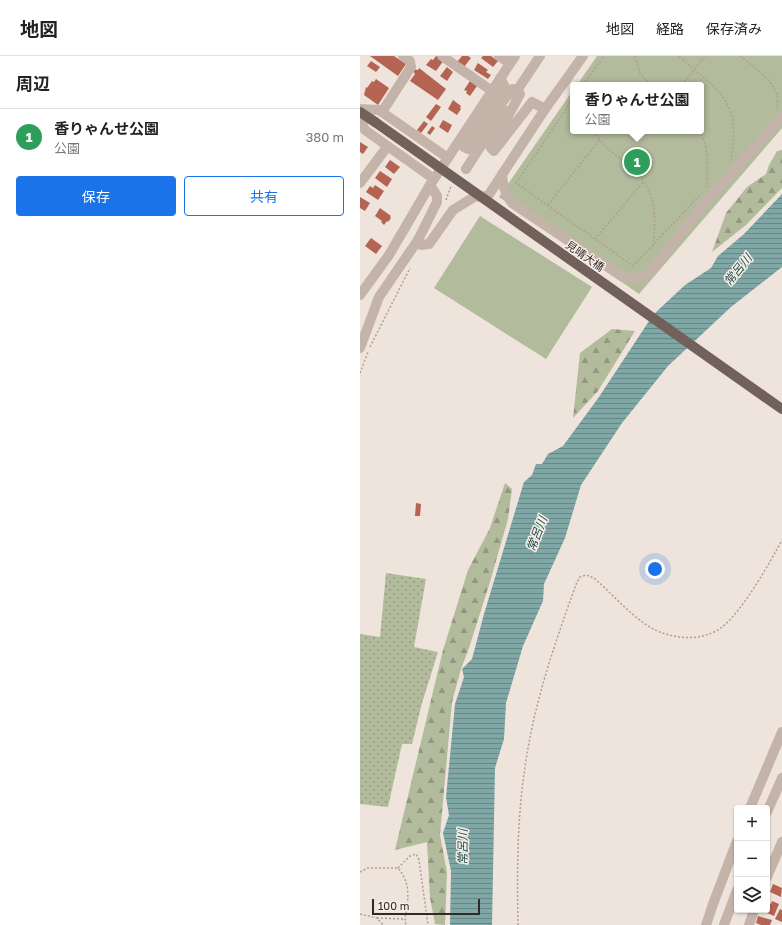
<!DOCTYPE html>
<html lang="ja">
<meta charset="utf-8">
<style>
body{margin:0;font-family:"Golos Text","Noto Sans JP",sans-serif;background:#f6f6f6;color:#222}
.controls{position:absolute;right:12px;bottom:12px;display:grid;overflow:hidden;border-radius:4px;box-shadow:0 1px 3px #0004}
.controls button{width:36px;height:36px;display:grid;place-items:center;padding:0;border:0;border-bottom:1px solid #e0e0e0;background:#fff;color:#222;font:20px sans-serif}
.scale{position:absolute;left:12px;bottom:10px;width:108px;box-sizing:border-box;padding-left:4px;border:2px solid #322a28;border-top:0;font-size:11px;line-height:14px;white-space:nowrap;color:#322a28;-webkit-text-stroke:3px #f6eee7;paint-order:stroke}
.you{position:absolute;left:295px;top:513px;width:14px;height:14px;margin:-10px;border:3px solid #fff;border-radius:50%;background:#1a73e8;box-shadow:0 0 0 6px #1a73e833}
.badge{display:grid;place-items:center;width:26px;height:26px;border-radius:50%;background:#1a73e8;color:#fff;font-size:13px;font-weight:700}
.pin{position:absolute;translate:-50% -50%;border:2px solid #fff;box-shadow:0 1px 4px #0006}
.popup{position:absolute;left:210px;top:26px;width:134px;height:52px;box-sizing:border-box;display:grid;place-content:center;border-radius:4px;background:#fff;filter:drop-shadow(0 1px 3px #0005);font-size:13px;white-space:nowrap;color:#767676}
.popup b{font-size:15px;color:#222}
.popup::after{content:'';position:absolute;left:50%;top:100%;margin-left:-8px;border:8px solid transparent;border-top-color:#fff}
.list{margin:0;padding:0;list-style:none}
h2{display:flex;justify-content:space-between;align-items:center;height:52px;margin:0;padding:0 16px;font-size:17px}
h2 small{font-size:13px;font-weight:400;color:#767676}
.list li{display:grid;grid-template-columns:26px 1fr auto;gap:12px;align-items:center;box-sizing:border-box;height:56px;padding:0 16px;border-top:1px solid #e0e0e0}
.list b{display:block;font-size:15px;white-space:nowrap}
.list p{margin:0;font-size:13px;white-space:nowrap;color:#767676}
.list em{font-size:13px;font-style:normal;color:#767676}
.actions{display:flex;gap:8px;padding:12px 16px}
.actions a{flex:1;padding:9px 0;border:1px solid #1a73e8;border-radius:4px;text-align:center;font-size:14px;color:#1a73e8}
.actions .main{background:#1a73e8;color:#fff}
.icon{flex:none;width:22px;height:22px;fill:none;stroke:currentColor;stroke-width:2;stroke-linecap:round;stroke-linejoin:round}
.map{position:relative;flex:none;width:422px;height:869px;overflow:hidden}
header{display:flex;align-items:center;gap:24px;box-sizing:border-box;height:56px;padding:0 20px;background:#fff;border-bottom:1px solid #e0e0e0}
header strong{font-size:19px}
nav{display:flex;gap:22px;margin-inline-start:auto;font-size:14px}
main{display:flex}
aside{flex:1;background:#fff}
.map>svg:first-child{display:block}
.grass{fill:url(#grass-dots)}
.forest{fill:url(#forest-firs)}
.park{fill:#b3bb9d}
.water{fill:url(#water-rules)}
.building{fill:#b56352}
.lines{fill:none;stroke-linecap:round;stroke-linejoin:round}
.path{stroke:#af9e93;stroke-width:1.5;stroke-dasharray:2 2;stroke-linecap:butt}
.minor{stroke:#c4b3a9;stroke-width:10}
.major{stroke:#72615b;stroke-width:10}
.major-bridge{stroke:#72615b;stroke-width:10}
.labels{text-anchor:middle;stroke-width:3;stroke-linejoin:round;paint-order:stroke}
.street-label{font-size:11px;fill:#322a28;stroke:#f6eee7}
.water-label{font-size:12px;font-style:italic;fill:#234e4e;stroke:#f6eee7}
</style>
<header>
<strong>地図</strong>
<nav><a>地図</a><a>経路</a><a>保存済み</a></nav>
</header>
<main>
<aside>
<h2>周辺<small></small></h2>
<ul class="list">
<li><span class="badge" style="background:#2e9e5b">1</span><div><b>香りゃんせ公園</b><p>公園</p></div><em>380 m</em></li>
</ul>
<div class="actions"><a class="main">保存</a><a>共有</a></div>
</aside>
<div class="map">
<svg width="422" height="869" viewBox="0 0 422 869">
<defs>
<pattern id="grass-dots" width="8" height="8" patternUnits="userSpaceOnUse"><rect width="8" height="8" fill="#b3bb9d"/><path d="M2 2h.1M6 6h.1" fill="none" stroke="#929880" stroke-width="1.8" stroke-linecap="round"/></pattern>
<pattern id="forest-firs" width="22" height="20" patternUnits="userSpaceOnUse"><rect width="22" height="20" fill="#b3bb9d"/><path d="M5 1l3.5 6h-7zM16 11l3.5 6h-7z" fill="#929880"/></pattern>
<pattern id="water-rules" width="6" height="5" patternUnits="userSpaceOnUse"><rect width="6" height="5" fill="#7ea7a6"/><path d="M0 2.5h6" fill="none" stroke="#688887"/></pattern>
</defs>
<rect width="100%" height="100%" fill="#eee4db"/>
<!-- grass -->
<polygon class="grass" points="26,517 66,523 54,591 78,596 62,647 52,688 42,688 28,751 0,748 0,578 20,581"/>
<!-- forest -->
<g class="forest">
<polygon points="422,94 422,132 386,169 352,196 366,157 387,131 406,118 409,109 417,95"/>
<polygon points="252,273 275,275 238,335 213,362 220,297"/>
<polygon points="145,427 152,433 148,463 130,526 109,592 101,613 92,646 80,779 87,816 85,869 75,868 70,842 67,786 35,794 83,594 108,514 130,472"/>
</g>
<!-- park -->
<g class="park">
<polygon points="237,0 422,0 422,72 279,238 139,141 213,34 213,75 341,75 341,29 217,29"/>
<polygon points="120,160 232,231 186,303 74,232"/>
</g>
<!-- water -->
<polygon class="water" points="422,138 422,211 371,251 308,310 262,367 221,429 205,482 184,528 183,545 163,590 146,647 144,683 135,712 132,869 90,869 91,815 83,777 89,759 86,741 95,648 104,621 102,613 112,603 124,558 164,426 172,419 176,408 182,408 188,398 203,390 239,341 293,259 325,229 351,212 358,200 384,178"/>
<!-- building -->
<g class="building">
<polygon points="10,0 34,0 46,8 38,20"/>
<polygon points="76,0 84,4 76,15 66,9 71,3 73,4"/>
<polygon points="102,0 108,0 111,2 104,11 97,6"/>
<polygon points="123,0 131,0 138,5 133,11 121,2"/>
<polygon points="11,5 20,11 16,16 7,10"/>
<polygon points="118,7 128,14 126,16 131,19 128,23 114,14"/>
<polygon points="87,11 93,16 87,25 80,20"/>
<polygon points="59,12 86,33 78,44 50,25 55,18 52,13 58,14"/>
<polygon points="16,23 29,32 18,49 4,39 6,31 7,32 12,25 14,26"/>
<polygon points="110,25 117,30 110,40 106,37 107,35 104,34"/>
<polygon points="93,44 101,50 100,52 101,53 97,59 88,53"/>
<polygon points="76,48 81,51 71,65 66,61"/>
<polygon points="83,64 92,69 88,77 79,71"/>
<polygon points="64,65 68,68 61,77 57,74"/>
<polygon points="72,70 75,72 70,79 67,77"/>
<polygon points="0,86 8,91 3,98 0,96"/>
<polygon points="30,104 40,111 34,118 25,111"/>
<polygon points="20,115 32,123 27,131 15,122"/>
<polygon points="15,129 24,135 18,144 6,136 10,130 13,132"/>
<polygon points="0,141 10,147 5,155 0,152"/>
<polygon points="20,152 31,160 30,161 31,162 28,166 27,165 24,169 21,166 22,165 15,160"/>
<polygon points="11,182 22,190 16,198 5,190"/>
<polygon points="56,447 61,448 60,460 55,460"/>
<polygon points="413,828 422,832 421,841 410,836"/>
<polygon points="412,845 419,848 414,860 407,857 409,847 411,848"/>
<polygon points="420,853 422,854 422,866 415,863"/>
<polygon points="398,860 412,864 410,869 401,869 396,867"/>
</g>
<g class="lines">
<!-- path -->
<g class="path">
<polyline points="275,0 280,17 291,29"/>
<path d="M 319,0 C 340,21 370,35 373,68 C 375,81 372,93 371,106"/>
<path d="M 380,0 C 393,11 411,21 417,39 C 418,43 417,49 417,54"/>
<polyline points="223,29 244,0"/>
<polyline points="226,29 227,25"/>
<polyline points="322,29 345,0"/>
<polyline points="213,43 156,127 273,210 339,140"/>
<path d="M 234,75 C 239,83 245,91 252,96 C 259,102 268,107 274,114 C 297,137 296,159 293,189"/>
<path d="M 339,75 C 350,92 347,112 347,131"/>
<polyline points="86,144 91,130"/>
<polyline points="188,149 240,83"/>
<polyline points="235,183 284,125"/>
<polyline points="10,291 50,212"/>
<polyline points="0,317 8,296"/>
<polyline points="38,812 50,800 56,798 59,804 68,869"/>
<path d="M 0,816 L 8,812 L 38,812 C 48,824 49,835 47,851 C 46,858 44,862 46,869"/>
<polyline points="0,858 17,862 23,869"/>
<polyline points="17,862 44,863"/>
<path d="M 158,869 C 157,816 157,763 165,711 C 174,647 195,586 217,526 L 220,521 L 226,519 L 234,522 C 250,536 264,552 281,565 C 291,573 303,578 314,580 C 329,583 342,582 356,575 C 378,564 410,506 422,484"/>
</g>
<!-- minor -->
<g class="minor">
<polyline points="82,0 132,35"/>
<polyline points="139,0 150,7"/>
<polyline points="140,22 144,29 104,91 108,93 152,33 157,34 160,38 131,92 134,95 172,46 185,53"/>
<polyline points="154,39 180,0"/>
<polyline points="0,53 19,54 88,102"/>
<polyline points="22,56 51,11 50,5 43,0"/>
<polyline points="0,63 5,74 74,123"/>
<polyline points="106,113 144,54"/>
<path d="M 142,118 C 143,130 145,138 152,147 L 263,221 C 272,223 279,222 288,219 L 345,147 L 422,61"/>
<polyline points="0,127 27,91"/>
<polyline points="58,184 61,189 69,188 93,154 114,141 128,140 185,53 223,0"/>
<polyline points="0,239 29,199 70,129 155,0"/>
<polyline points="0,292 19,241 58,184 77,146 77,140 70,129"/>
<polyline points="390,752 422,676"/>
<polyline points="407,756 422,722"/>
<polyline points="407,821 422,786"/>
<polyline points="346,869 353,848 377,785"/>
<polyline points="364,869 377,834"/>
<polyline points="389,869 394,854"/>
</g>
<!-- major -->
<polyline class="major" points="0,56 15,66"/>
<!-- major-bridge -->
<polyline class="major-bridge" points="15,66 422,353"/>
</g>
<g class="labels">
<!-- street labels -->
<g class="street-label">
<text transform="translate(225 200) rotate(35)" y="4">見晴大橋</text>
</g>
<!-- water labels -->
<g class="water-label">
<text transform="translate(378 214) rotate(-51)" y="4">常呂川</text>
<text transform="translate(177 478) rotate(-69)" y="4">常呂川</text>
<text transform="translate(103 791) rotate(-90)" y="4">常呂川</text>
</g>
</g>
</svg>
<div class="controls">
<button>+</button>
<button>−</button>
<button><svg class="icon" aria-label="layers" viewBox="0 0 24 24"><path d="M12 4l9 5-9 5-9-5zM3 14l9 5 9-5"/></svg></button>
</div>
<div class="scale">100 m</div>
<div class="you"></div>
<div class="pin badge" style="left:277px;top:106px;background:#2e9e5b">1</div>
<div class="popup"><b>香りゃんせ公園</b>公園</div>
</div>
</main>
